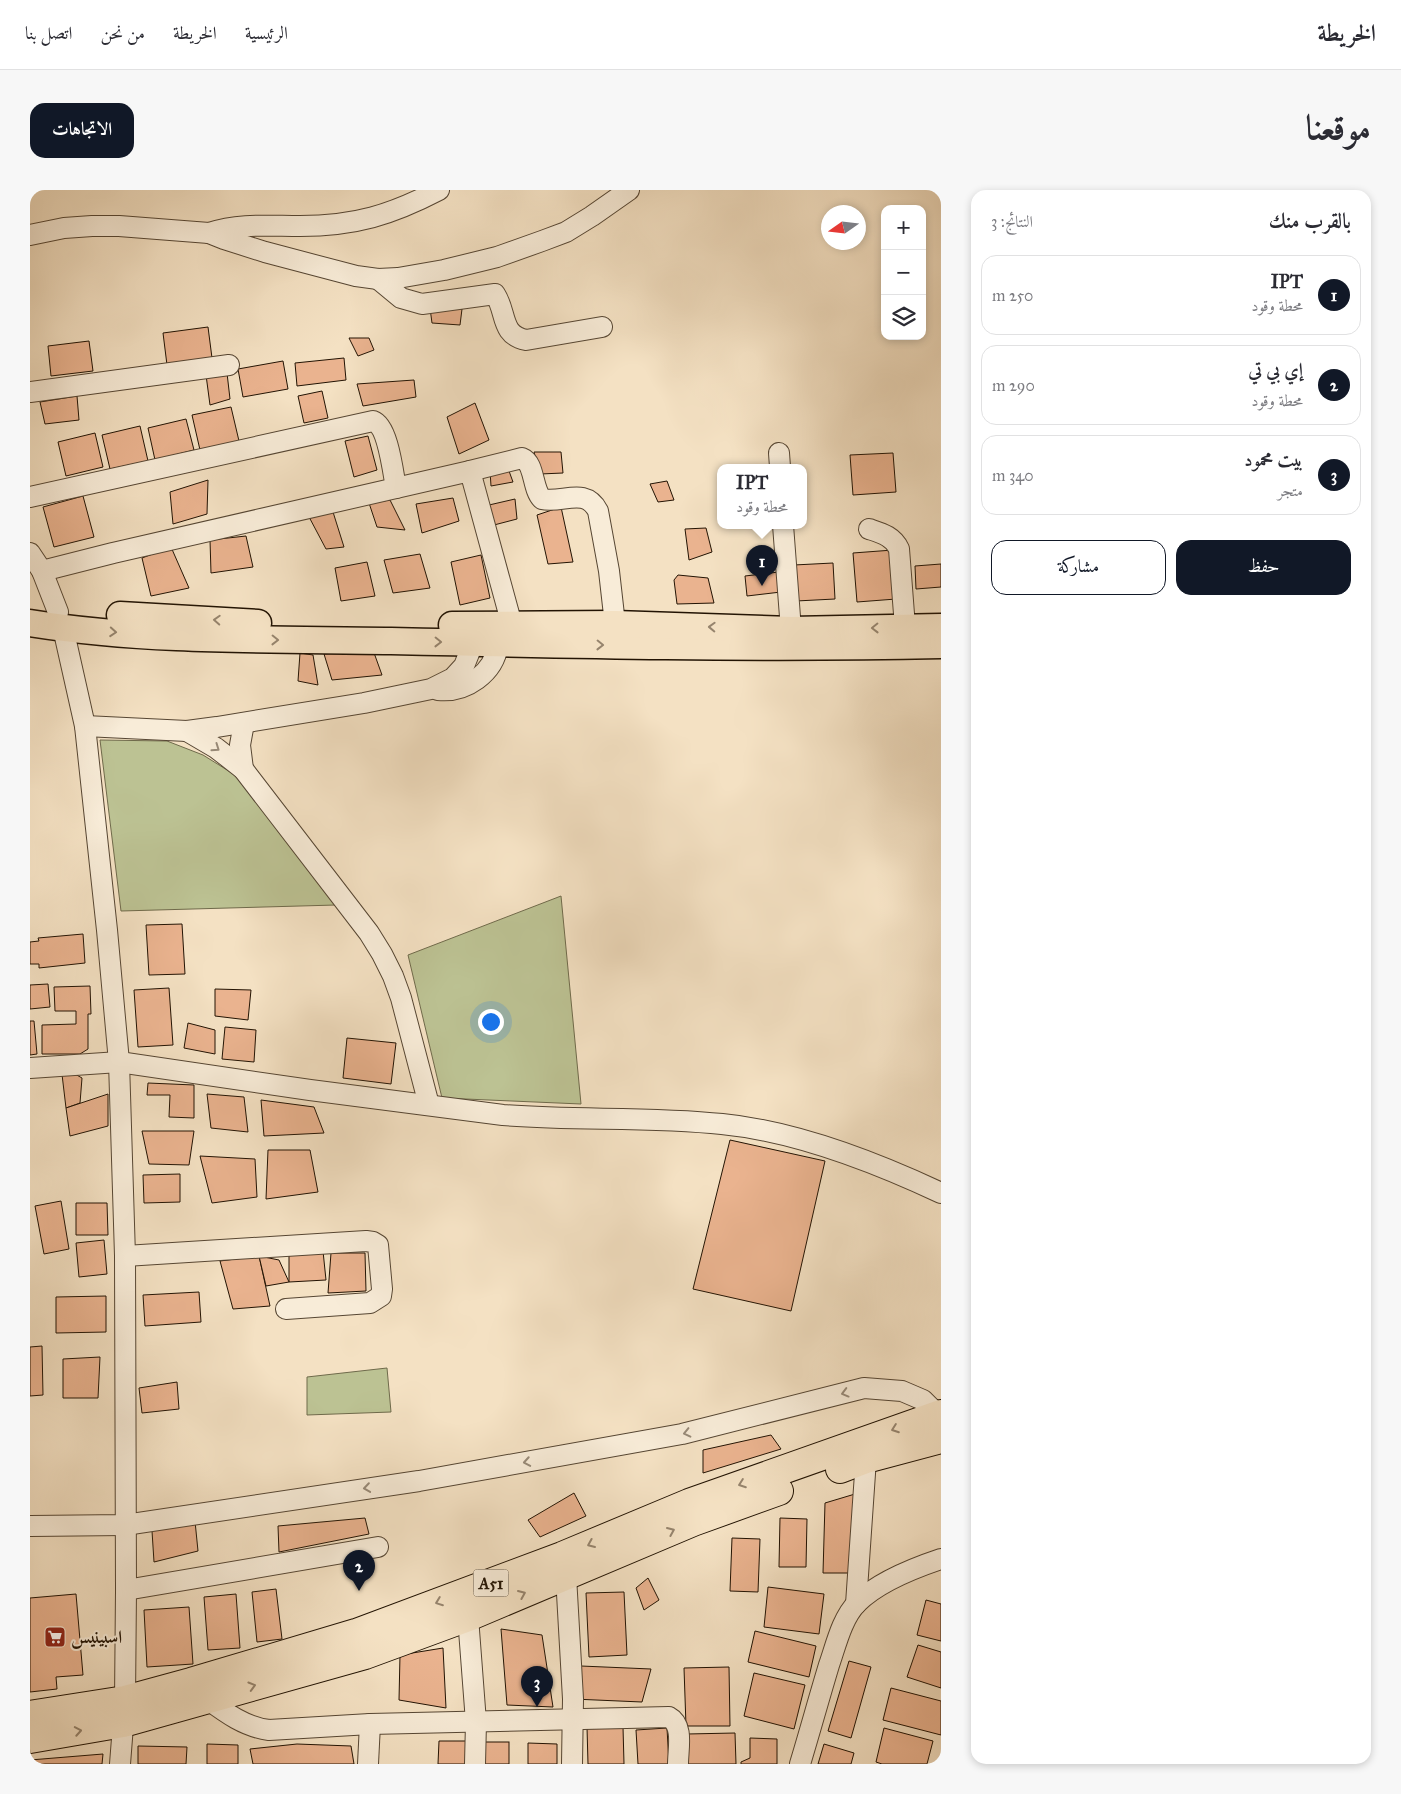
<!DOCTYPE html>
<html lang="ar">
<meta charset="utf-8">
<style>
body{margin:0;font-family:"IM FELL Great Primer",Amiri,serif;background:#f7f7f7;color:#2b2b33;direction:rtl}
.controls{position:absolute;right:15px;top:15px;display:grid;overflow:hidden;border-radius:10px;box-shadow:0 2px 8px #0003}
.controls button{width:45px;height:45px;display:grid;place-items:center;padding:0;border:0;border-bottom:1px solid #e1e1e2;background:#fff;color:#2b2b33;font:25px sans-serif}
.compass{position:absolute;left:791px;top:15px;width:45px;height:45px;border-radius:50%;background:#fff;box-shadow:0 2px 8px #0003;rotate:256deg}
.you{position:absolute;left:460px;top:831px;width:18px;height:18px;margin:-12px;border:4px solid #fff;border-radius:50%;background:#1a73e8;box-shadow:0 0 0 8px #1a73e833}
.badge{display:grid;place-items:center;width:32px;height:32px;border-radius:50%;background:#111827;color:#fff;font-size:16px;font-weight:700}
.pin{position:absolute;translate:-50% -41px;filter:drop-shadow(0 1px 2px #0008)}
.pin::after{content:'';position:absolute;top:26px;width:18px;height:15px;background:inherit;clip-path:polygon(0 0,100% 0,50% 100%)}
.popup{position:absolute;left:687px;top:274px;width:90px;height:65px;box-sizing:border-box;display:grid;place-content:center;border-radius:10px;background:#fff;filter:drop-shadow(0 1px 4px #0005);font-size:16px;white-space:nowrap;color:#7c7c81}
.popup b{font-size:19px;color:#2b2b33}
.popup::after{content:'';position:absolute;left:50%;top:100%;margin-left:-10px;border:10px solid transparent;border-top-color:#fff}
.list{margin:0;padding:0;list-style:none}
h2{display:flex;justify-content:space-between;align-items:center;height:65px;margin:0;padding:0 20px;font-size:21px}
h2 small{font-size:16px;font-weight:400;color:#7c7c81}
.list li{display:grid;grid-template-columns:32px 1fr auto;gap:15px;align-items:center;box-sizing:border-box;height:80px;margin:0 10px 10px;padding:0 10px;border:1px solid #e1e1e2;border-radius:15px}
.list b{display:block;font-size:19px;white-space:nowrap}
.list p{margin:0;font-size:16px;white-space:nowrap;color:#7c7c81}
.list em{font-size:16px;font-style:normal;color:#7c7c81}
.actions{display:flex;gap:10px;padding:15px 20px}
.actions a{flex:1;padding:11px 0;border:1px solid #111827;border-radius:15px;text-align:center;font-size:18px;color:#111827}
.actions .main{background:#111827;color:#fff}
.icon{flex:none;width:28px;height:28px;fill:none;stroke:currentColor;stroke-width:2;stroke-linecap:round;stroke-linejoin:round}
.map{position:relative;flex:none;width:911px;height:1574px;overflow:hidden;direction:ltr;border-radius:15px}
header{display:flex;align-items:center;gap:30px;box-sizing:border-box;height:70px;padding:0 25px;background:#fff;border-bottom:1px solid #e1e1e2}
header strong{font-size:24px}
nav{display:flex;gap:28px;margin-inline-start:auto;font-size:18px}
.intro{display:flex;align-items:center;justify-content:space-between;box-sizing:border-box;height:120px;padding:0 30px}
h1{margin:0;font-size:35px}
.button{padding:12px 22px;border-radius:15px;background:#111827;color:#fff;font-size:18px;font-weight:700}
main{display:flex;gap:30px;padding:0 30px}
aside{flex:1;background:#fff;border-radius:15px;box-shadow:0 2px 8px #0003}
.map>svg:first-child{display:block}
.green{fill:#bcc293;stroke:#6f6a4b}
.building{fill:#eab38f;stroke:#221303}
.lines{fill:none;stroke-linecap:round;stroke-linejoin:round}
.minor-casing{stroke:#564633;stroke-width:22}
.major-casing{stroke:#221303;stroke-width:29}
.highway-casing{stroke:#221303;stroke-width:30}
.minor{stroke:#f8ecd8;stroke-width:20}
.major{stroke:#f4e1c3;stroke-width:26}
.highway{stroke:#f4e1c3;stroke-width:28}
.oneway{stroke:#96846d}
.oneway2{stroke:#988a78}
.labels{text-anchor:middle;stroke-width:4;stroke-linejoin:round;paint-order:stroke}
.shield{fill:#f8ecd8;stroke:#625443;stroke-width:1}
.shield-label{font-size:16px;font-weight:bold;fill:#221303}
.poi-label{font-size:18px;font-weight:bold;fill:#221303;stroke:#f8ecd8;text-anchor:start}
</style>
<header>
<strong>الخريطة</strong>
<nav><a>الرئيسية</a><a>الخريطة</a><a>من نحن</a><a>اتصل بنا</a></nav>
</header>
<div class="intro"><h1>موقعنا</h1><a class="button">الاتجاهات</a></div>
<main>
<aside>
<h2>بالقرب منك<small>النتائج: 3</small></h2>
<ul class="list">
<li><span class="badge">1</span><div><b>IPT</b><p>محطة وقود</p></div><em>250 m</em></li>
<li><span class="badge">2</span><div><b>إي بي تي</b><p>محطة وقود</p></div><em>290 m</em></li>
<li><span class="badge">3</span><div><b>بيت محمود</b><p>متجر</p></div><em>340 m</em></li>
</ul>
<div class="actions"><a class="main">حفظ</a><a>مشاركة</a></div>
</aside>
<div class="map">
<svg width="911" height="1574" viewBox="0 0 911 1574">
<rect width="100%" height="100%" fill="#f4e1c3"/>
<filter id="stains"><feTurbulence type="fractalNoise" baseFrequency=".004" numOctaves="4"/><feColorMatrix values="0 0 0 0 .2 0 0 0 0 .09 0 0 0 0 .02 0 0 0 .5 -.17"/></filter>
<radialGradient id="worn" r=".72"><stop offset=".6" stop-color="#630" stop-opacity="0"/><stop offset="1" stop-color="#630" stop-opacity=".3"/></radialGradient>
<!-- green -->
<g class="green">
<polygon points="70,550 137,551 173,565 210,588 306,715 91,721"/>
<polygon points="531,706 551,914 412,908 378,765"/>
<polygon points="357,1178 361,1222 277,1225 277,1187"/>
</g>
<!-- building -->
<g class="building">
<polygon points="400,118 432,119 430,135 402,133"/>
<polygon points="178,137 182,168 137,175 133,143"/>
<polygon points="319,148 339,148 344,160 328,166"/>
<polygon points="59,151 63,181 21,186 18,156"/>
<polygon points="314,168 316,190 267,196 265,173"/>
<polygon points="253,171 258,199 213,207 208,179"/>
<polygon points="197,183 200,209 180,215 176,185"/>
<polygon points="384,190 386,207 333,216 327,194"/>
<polygon points="292,201 298,228 274,233 268,206"/>
<polygon points="47,206 49,230 15,234 10,212"/>
<polygon points="445,213 459,250 429,264 417,227"/>
<polygon points="201,217 209,251 170,260 162,225"/>
<polygon points="156,229 164,260 125,270 118,238"/>
<polygon points="110,236 118,271 80,279 72,245"/>
<polygon points="65,243 73,277 36,286 28,252"/>
<polygon points="338,246 347,280 324,287 315,251"/>
<polygon points="504,262 531,262 533,283 510,284"/>
<polygon points="863,263 866,302 823,305 820,265"/>
<polygon points="460,281 479,281 483,292 461,296"/>
<polygon points="178,290 177,324 143,334 140,302"/>
<polygon points="637,291 644,310 628,312 620,294"/>
<polygon points="53,306 64,347 24,357 13,317"/>
<polygon points="423,308 429,331 392,343 386,314"/>
<polygon points="485,309 487,329 464,335 459,315"/>
<polygon points="360,310 375,340 347,337 339,313"/>
<polygon points="531,317 543,372 518,374 507,325"/>
<polygon points="303,322 314,357 296,359 278,325"/>
<polygon points="676,338 682,362 659,370 655,339"/>
<polygon points="216,346 223,377 181,383 180,350"/>
<polygon points="141,357 159,398 121,406 112,368"/>
<polygon points="863,360 866,409 827,412 823,363"/>
<polygon points="390,364 400,398 363,403 354,370"/>
<polygon points="451,365 460,408 430,415 421,372"/>
<polygon points="337,372 345,406 311,411 305,378"/>
<polygon points="803,373 805,409 766,411 764,375"/>
<polygon points="911,374 911,397 886,399 885,376"/>
<polygon points="749,382 751,402 717,406 715,386"/>
<polygon points="648,385 678,388 684,413 647,414 644,390"/>
<polygon points="343,460 352,485 302,490 294,464"/>
<polygon points="270,463 283,465 288,495 268,491"/>
<polygon points="152,734 155,784 119,785 116,735"/>
<polygon points="53,744 55,773 9,778 9,774 0,774 0,752 9,751 8,748"/>
<polygon points="18,794 20,817 0,819 0,795"/>
<polygon points="60,796 61,824 58,824 58,859 50,864 12,864 12,835 46,834 46,821 25,821 24,797"/>
<polygon points="139,798 143,855 108,857 104,800"/>
<polygon points="185,799 221,800 218,830 185,826"/>
<polygon points="0,831 4,831 7,864 0,865"/>
<polygon points="158,833 185,840 185,864 154,858"/>
<polygon points="195,837 226,840 224,872 192,869"/>
<polygon points="317,848 366,853 361,894 313,888"/>
<polygon points="31,876 52,888 50,913 36,918"/>
<polygon points="118,893 164,895 164,928 139,927 140,905 117,905"/>
<polygon points="78,904 78,936 40,946 36,918"/>
<polygon points="177,904 214,907 218,942 181,938"/>
<polygon points="231,910 284,917 294,943 234,946"/>
<polygon points="112,941 164,941 159,975 119,974"/>
<polygon points="700,950 795,971 761,1121 663,1099"/>
<polygon points="238,960 280,960 288,1002 236,1009"/>
<polygon points="170,966 225,969 227,1007 182,1013"/>
<polygon points="150,984 150,1012 114,1013 113,985"/>
<polygon points="31,1011 39,1059 14,1064 5,1016"/>
<polygon points="46,1013 77,1013 78,1045 46,1045"/>
<polygon points="74,1050 77,1084 49,1087 46,1053"/>
<polygon points="259,1061 293,1061 296,1090 259,1092"/>
<polygon points="301,1063 335,1063 336,1101 298,1103"/>
<polygon points="229,1066 240,1116 203,1119 190,1071"/>
<polygon points="229,1066 249,1070 259,1092 236,1096"/>
<polygon points="169,1102 171,1132 115,1136 113,1105"/>
<polygon points="76,1106 76,1142 26,1143 26,1107"/>
<polygon points="12,1156 13,1205 0,1206 0,1157"/>
<polygon points="70,1167 68,1208 33,1208 33,1169"/>
<polygon points="147,1192 149,1219 112,1223 109,1198"/>
<polygon points="741,1245 751,1259 673,1283 673,1260"/>
<polygon points="544,1303 556,1326 510,1347 498,1330"/>
<polygon points="825,1304 822,1383 793,1383 795,1313"/>
<polygon points="335,1328 339,1344 249,1362 248,1336"/>
<polygon points="750,1328 777,1329 776,1377 749,1377"/>
<polygon points="165,1331 168,1361 124,1372 122,1341"/>
<polygon points="702,1348 730,1349 728,1402 700,1401"/>
<polygon points="618,1388 629,1410 614,1420 606,1398"/>
<polygon points="738,1397 794,1404 789,1444 734,1437"/>
<polygon points="246,1399 252,1449 227,1452 222,1402"/>
<polygon points="594,1402 597,1465 559,1467 556,1403"/>
<polygon points="46,1404 53,1485 26,1487 27,1499 0,1502 0,1408"/>
<polygon points="206,1404 210,1458 178,1460 174,1407"/>
<polygon points="896,1410 911,1414 911,1451 887,1445"/>
<polygon points="159,1417 163,1474 117,1477 114,1420"/>
<polygon points="471,1439 512,1445 523,1517 477,1515"/>
<polygon points="725,1441 786,1456 779,1487 718,1472"/>
<polygon points="888,1455 911,1462 911,1498 877,1487"/>
<polygon points="413,1458 416,1518 369,1510 370,1465"/>
<polygon points="819,1471 841,1477 821,1548 798,1541"/>
<polygon points="551,1476 621,1479 612,1512 543,1509"/>
<polygon points="699,1477 700,1536 656,1536 654,1478"/>
<polygon points="724,1483 775,1495 764,1539 714,1526"/>
<polygon points="861,1498 911,1511 911,1545 853,1530"/>
<polygon points="557,1537 593,1537 594,1574 558,1574"/>
<polygon points="637,1538 639,1574 608,1574 606,1540"/>
<polygon points="854,1538 903,1551 897,1574 852,1574 846,1572"/>
<polygon points="705,1543 706,1574 657,1574 657,1544"/>
<polygon points="720,1548 747,1549 747,1574 711,1574 711,1572 720,1568"/>
<polygon points="409,1551 438,1551 438,1574 408,1574"/>
<rect x="453" y="1552" width="26" height="22"/>
<polygon points="498,1553 527,1554 527,1574 498,1574"/>
<polygon points="177,1554 208,1555 208,1574 177,1574"/>
<polygon points="267,1554 321,1556 324,1574 223,1574 220,1559"/>
<polygon points="794,1554 824,1563 821,1574 788,1574"/>
<polygon points="108,1556 157,1557 156,1574 108,1574"/>
<polygon points="73,1564 72,1574 0,1574 0,1570"/>
</g>
<g class="lines">
<!-- minor casing -->
<g class="minor-casing">
<g id="minor">
<path d="M 179,43 C 210,33 238,36 270,36 C 325,36 361,25 409,0"/>
<polyline points="0,45 34,38 62,36 89,36 179,43 194,49 235,62 326,86 348,89 368,88 414,80 467,67 512,51 536,42 562,26 599,0"/>
<path d="M 348,89 L 371,108 L 392,114 L 465,104 C 477,122 470,145 496,150 L 572,137"/>
<polyline points="0,202 199,175"/>
<polyline points="749,263 750,277"/>
<path d="M 440,281 L 492,268 C 505,273 502,299 512,309 C 532,314 555,296 568,321 L 579,381 L 585,434"/>
<path d="M 0,307 L 343,231 C 358,236 363,282 366,298"/>
<polyline points="753,335 761,440"/>
<path d="M 839,339 C 851,343 863,346 869,359 L 875,437"/>
<polyline points="0,363 12,381 28,422"/>
<polyline points="12,381 83,363 440,281 482,435"/>
<polyline points="33,438 55,536 77,740 89,872 95,1066 96,1400 95,1510 90,1574"/>
<path d="M 408,500 C 436,503 464,483 468,455 C 469,450 468,444 468,439"/>
<polyline points="55,536 157,541 187,537 334,513 401,499 423,488 434,476 440,461 441,438"/>
<polyline points="157,541 186,558 213,579 339,743 352,764 363,786 371,808 399,915"/>
<polyline points="213,579 210,555 214,533"/>
<path d="M 0,878 L 89,872 L 280,900 L 473,925 C 545,931 619,926 692,934 C 764,941 845,972 911,1003"/>
<polyline points="95,1066 336,1051 343,1052 348,1055 352,1099 351,1106 340,1113 256,1119"/>
<polyline points="0,1336 95,1335 389,1291 652,1244 834,1198 872,1201 893,1210 907,1224"/>
<polyline points="536,1386 543,1509 542,1574"/>
<polyline points="96,1400 348,1357"/>
<polyline points="826,1414 836,1269"/>
<polyline points="438,1427 446,1532 445,1574"/>
<path d="M 177,1509 C 196,1523 215,1537 239,1540 L 340,1534 L 639,1527 C 654,1535 648,1559 648,1574"/>
<polyline points="338,1574 340,1534"/>
<path d="M 770,1574 C 780,1541 789,1508 799,1475 C 806,1455 812,1428 827,1413 C 847,1393 884,1378 911,1369"/>
</g>
</g>
<!-- major casing -->
<g class="major-casing">
<g id="major">
<polyline points="90,425 228,433"/>
<path d="M 0,433 C 119,452 241,449 361,451 C 544,455 728,459 911,455"/>
<polyline points="422,435 585,434 761,440 911,437"/>
</g>
</g>
<!-- highway casing -->
<g class="highway-casing">
<g id="highway">
<polyline points="810,1279 836,1269 911,1249"/>
<polyline points="0,1525 95,1510 161,1492 326,1443 532,1366 659,1313 911,1224"/>
<polyline points="0,1549 93,1533 335,1465 438,1427 663,1332 749,1301"/>
</g>
</g>
<!-- minor -->
<use href="#minor" class="minor"/>
<!-- major -->
<use href="#major" class="major"/>
<!-- highway -->
<use href="#highway" class="highway"/>
</g>
<!-- one-way arrows -->
<defs><path id="oneway-chevron" d="M-2-3.5L2.5 0L-2 3.5" fill="none" stroke-width="1.6" stroke-linecap="round" stroke-linejoin="round" transform="scale(1.25)"/></defs>
<g class="oneway">
<use href="#oneway-chevron" transform="translate(187 430) rotate(-177)"/>
<use href="#oneway-chevron" transform="translate(682 437) rotate(-178)"/>
<use href="#oneway-chevron" transform="translate(845 438) rotate(179)"/>
<use href="#oneway-chevron" transform="translate(83 442) rotate(4)"/>
<use href="#oneway-chevron" transform="translate(245 450) rotate(1)"/>
<use href="#oneway-chevron" transform="translate(408 452) rotate(1)"/>
<use href="#oneway-chevron" transform="translate(570 455) rotate(1)"/>
<use href="#oneway-chevron" transform="translate(865 1239) rotate(160)"/>
<use href="#oneway-chevron" transform="translate(712 1294) rotate(160)"/>
<use href="#oneway-chevron" transform="translate(641 1341) rotate(-23)"/>
<use href="#oneway-chevron" transform="translate(561 1354) rotate(157)"/>
<use href="#oneway-chevron" transform="translate(492 1404) rotate(-23)"/>
<use href="#oneway-chevron" transform="translate(409 1412) rotate(159)"/>
<use href="#oneway-chevron" transform="translate(222 1496) rotate(-16)"/>
<use href="#oneway-chevron" transform="translate(48 1541) rotate(-10)"/>
</g>
<g class="oneway2">
<use href="#oneway-chevron" transform="translate(186 558) rotate(35)"/>
<use href="#oneway-chevron" transform="translate(815 1203) rotate(165)"/>
<use href="#oneway-chevron" transform="translate(657 1243) rotate(167)"/>
<use href="#oneway-chevron" transform="translate(497 1272) rotate(170)"/>
<use href="#oneway-chevron" transform="translate(337 1298) rotate(172)"/>
</g>
<!-- icons -->
<defs>
<g id="supermarket-square" transform="scale(1.125)"><rect x="-9" y="-9" width="18" height="18" rx="4" fill="#8f2418" stroke="#f8ecd8"/><path d="M-6-5.5h2.5l.6 2H6L4.5 2H-2.5L-4.4-4H-6ZM-1.5 3.2a1.3 1.3 0 1 0 .1 0ZM3 3.2a1.3 1.3 0 1 0 .1 0Z" fill="#fff"/></g>
</defs>
<g fill-rule="evenodd">
<use href="#supermarket-square" x="25" y="1447"/>
</g>
<g class="labels">
<!-- shield labels -->
<rect class="shield" x="443.5" y="1379.5" width="35" height="27" rx="4"/>
<g class="shield-label">
<text x="461" y="1399">A51</text>
</g>
<!-- poi labels -->
<g class="poi-label">
<text x="41" y="1453">اسبينيس</text>
</g>
</g>
<rect width="100%" height="100%" filter="url(#stains)"/>
<rect width="100%" height="100%" fill="url(#worn)"/>
</svg>
<div class="controls">
<button>+</button>
<button>−</button>
<button><svg class="icon" aria-label="layers" viewBox="0 0 24 24"><path d="M12 4l9 5-9 5-9-5zM3 14l9 5 9-5"/></svg></button>
</div>
<svg class="compass" viewBox="-18 -18 36 36"><path d="M0-13l5 13h-10z" fill="#e53935"/><path d="M0 13l5-13h-10z" fill="#7c7c81"/></svg>
<div class="you"></div>
<div class="pin badge" style="left:732px;top:396px">1</div>
<div class="popup"><b>IPT</b>محطة وقود</div>
<div class="pin badge" style="left:329px;top:1401px">2</div>
<div class="pin badge" style="left:507px;top:1517px">3</div>
</div>
</main>
